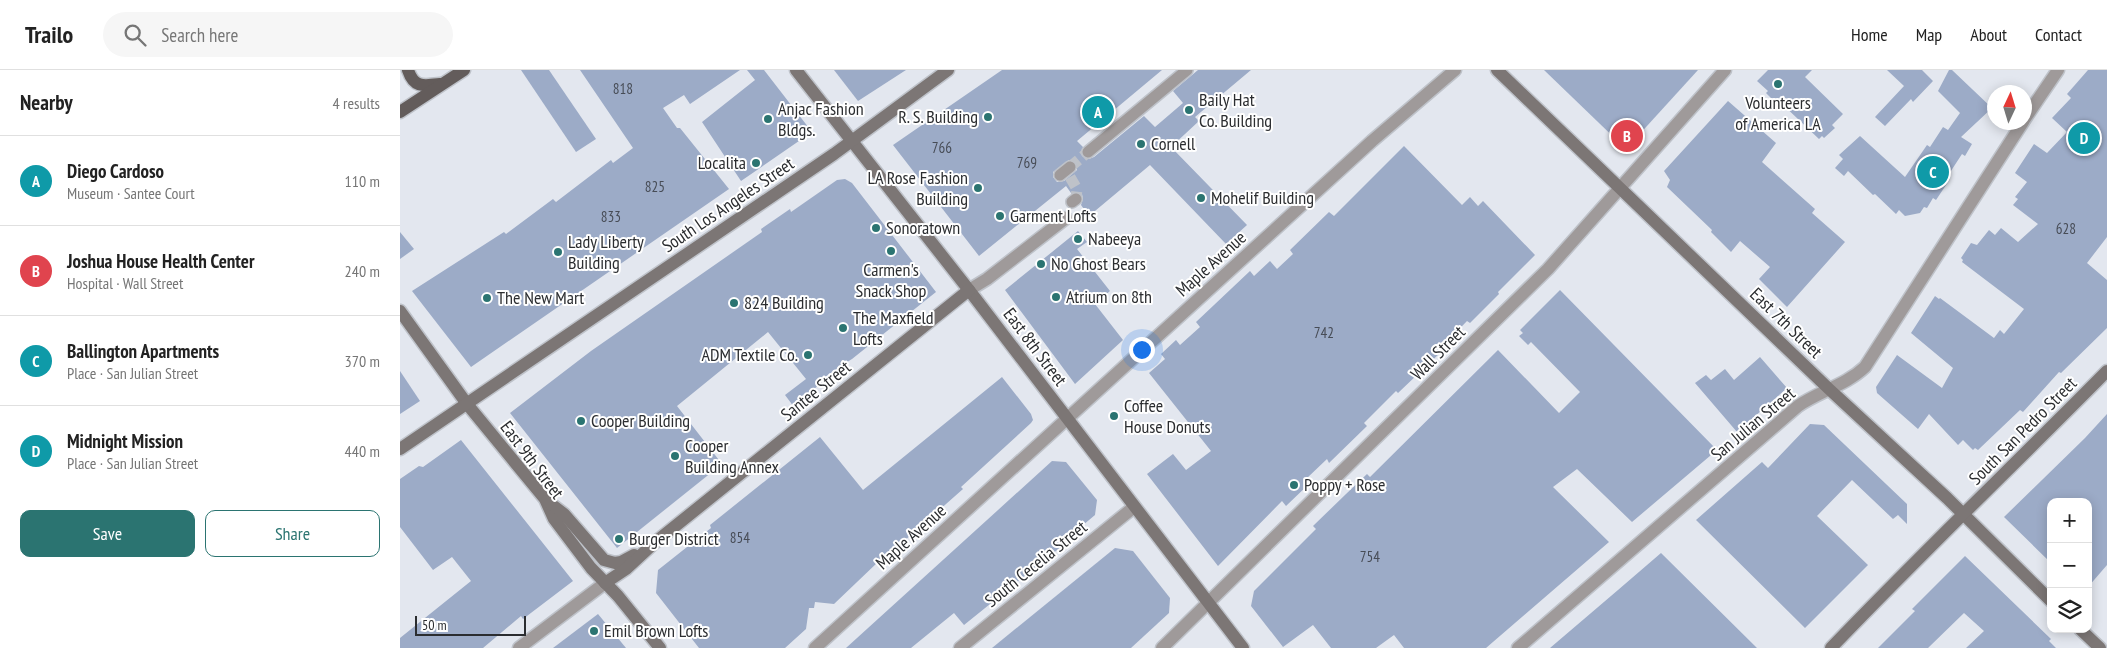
<!DOCTYPE html>
<meta charset="utf-8">
<style>
body{margin:0;font-family:"PT Sans Narrow",sans-serif;background:#f6f6f6;color:#222}
.controls{position:absolute;right:15px;bottom:15px;display:grid;overflow:hidden;border-radius:10px;box-shadow:0 2px 12px #0003}
.controls button{width:45px;height:45px;display:grid;place-items:center;padding:0;border:0;border-bottom:1px solid #e0e0e0;background:#fff;color:#222;font:25px sans-serif}
.compass{position:absolute;left:1587px;top:15px;width:45px;height:45px;border-radius:50%;background:#fff;box-shadow:0 2px 12px #0003;rotate:4deg}
.scale{position:absolute;left:15px;bottom:12px;width:111px;box-sizing:border-box;padding-left:5px;border:2px solid #2b2d30;border-top:0;font-size:14px;line-height:18px;white-space:nowrap;color:#2b2d30;-webkit-text-stroke:4px #fff;paint-order:stroke}
.you{position:absolute;left:741px;top:279px;width:18px;height:18px;margin:-12px;border:4px solid #fff;border-radius:50%;background:#1a73e8;box-shadow:0 0 0 8px #1a73e833}
.badge{display:grid;place-items:center;width:32px;height:32px;border-radius:50%;background:#2b7471;color:#fff;font-size:16px;font-weight:700}
.pin{position:absolute;translate:-50% -50%;border:2px solid #fff;box-shadow:0 1px 5px #0006}
.list{margin:0;padding:0;list-style:none}
h2{display:flex;justify-content:space-between;align-items:center;height:65px;margin:0;padding:0 20px;font-size:21px}
h2 small{font-size:16px;font-weight:400;color:#767676}
.list li{display:grid;grid-template-columns:32px 1fr auto;gap:15px;align-items:center;box-sizing:border-box;height:90px;padding:0 20px;border-top:1px solid #e0e0e0}
.list b{display:block;font-size:19px;white-space:nowrap}
.list p{margin:0;font-size:16px;white-space:nowrap;color:#767676}
.list em{font-size:16px;font-style:normal;color:#767676}
.actions{display:flex;gap:10px;padding:15px 20px}
.actions a{flex:1;padding:11px 0;border:1px solid #2b7471;border-radius:10px;text-align:center;font-size:18px;color:#2b7471}
.actions .main{background:#2b7471;color:#fff}
.icon{flex:none;width:28px;height:28px;fill:none;stroke:currentColor;stroke-width:2;stroke-linecap:round;stroke-linejoin:round}
.map{position:relative;flex:none;width:1707px;height:578px;overflow:hidden}
header{display:flex;align-items:center;gap:30px;box-sizing:border-box;height:70px;padding:0 25px;background:#fff;border-bottom:1px solid #e0e0e0}
header strong{font-size:24px}
nav{display:flex;gap:28px;margin-inline-start:auto;font-size:18px}
.search{width:350px;height:45px;background:#f6f6f6;display:flex;align-items:center;gap:12px;box-sizing:border-box;padding:0 18px;border-radius:28px;color:#767676;font-size:19px}
main{display:flex}
aside{flex:1;background:#fff}
.map>svg:first-child{display:block}
.building{fill:#9cabc7;fill-rule:evenodd}
.lines{fill:none;stroke-linecap:round;stroke-linejoin:round}
.pedestrian-tunnel{stroke:#bec2c9;stroke-width:11;stroke-dasharray:11 5.5;stroke-linecap:butt}
.pedestrian-casing{stroke:#bec2c9;stroke-width:14}
.minor-casing{stroke:#bec2c9;stroke-width:15}
.tertiary-casing{stroke:#bec2c9;stroke-width:15}
.secondary-casing{stroke:#bec2c9;stroke-width:15}
.primary-casing{stroke:#bec2c9;stroke-width:15}
.pedestrian{stroke:#9f9a9a;stroke-width:11}
.minor{stroke:#9f9a9a;stroke-width:12}
.tertiary{stroke:#9f9a9a;stroke-width:12}
.secondary{stroke:#7c7675;stroke-width:12}
.primary{stroke:#635c5b;stroke-width:12}
.poi-dot{fill:#2b7471;stroke:#fff;stroke-width:2}
.labels{text-anchor:middle;stroke-width:4;stroke-linejoin:round;paint-order:stroke}
.number-label{font-size:15px;fill:#474c56}
.poi-label{font-size:18px;fill:#2b2d30;stroke:#fff;text-anchor:start}
.street-label{font-size:18px;fill:#2b2d30;stroke:#fff}
</style>
<header>
<strong>Trailo</strong>
<div class="search"><svg class="icon" aria-label="search" viewBox="0 0 24 24"><circle cx="10" cy="10" r="6"/><path d="M15 15l6 6"/></svg>Search here</div>
<nav><a>Home</a><a>Map</a><a>About</a><a>Contact</a></nav>
</header>
<main>
<aside>
<h2>Nearby<small>4 results</small></h2>
<ul class="list">
<li><span class="badge" style="background:#0f9aa8">A</span><div><b>Diego Cardoso</b><p>Museum · Santee Court</p></div><em>110 m</em></li>
<li><span class="badge" style="background:#e0444e">B</span><div><b>Joshua House Health Center</b><p>Hospital · Wall Street</p></div><em>240 m</em></li>
<li><span class="badge" style="background:#0f9aa8">C</span><div><b>Ballington Apartments</b><p>Place · San Julian Street</p></div><em>370 m</em></li>
<li><span class="badge" style="background:#0f9aa8">D</span><div><b>Midnight Mission</b><p>Place · San Julian Street</p></div><em>440 m</em></li>
</ul>
<div class="actions"><a class="main">Save</a><a>Share</a></div>
</aside>
<div class="map">
<svg width="1707" height="578" viewBox="0 0 1707 578">
<rect width="100%" height="100%" fill="#e3e7ef"/>
<!-- building -->
<g class="building">
<polygon points="121,0 149,0 196,69 176,82"/>
<polygon points="180,0 340,0 290,34 284,25 263,38 277,58 280,58 329,119 71,297 12,221 104,162 106,164 153,129 156,132 211,90 213,93 233,78"/>
<polygon points="347,0 364,0 412,62 341,111 302,52 355,10"/>
<polygon points="434,0 506,0 458,31"/>
<path d="M 602,0 L 762,0 L 677,71 L 683,77 L 681,83 L 682,86 L 689,89 L 694,87 L 744,46 L 755,57 L 783,33 L 773,21 L 798,0 L 851,0 L 795,47 L 799,51 L 771,77 L 847,155 L 826,174 L 750,95 L 689,146 L 681,135 L 683,129 L 682,124 L 676,122 L 671,123 L 666,116 L 579,186 L 493,75 ZM 669,90 L 676,93 L 677,100 L 664,111 L 657,112 L 653,107 L 653,102 Z"/>
<polygon points="1144,0 1298,0 1226,79"/>
<polygon points="1368,0 1412,0 1405,7 1443,44 1432,55 1435,58 1424,68 1422,66 1419,69 1379,31 1377,34 1366,23 1368,21 1357,11"/>
<polygon points="1487,0 1522,0 1533,11 1513,32 1511,29 1485,56 1475,47 1504,16"/>
<polygon points="1549,0 1552,0 1592,38 1561,67 1572,74 1565,86 1562,84 1547,107 1550,109 1536,130 1533,128 1527,138 1524,137 1520,143 1505,146 1499,140 1496,144 1475,124 1473,125 1448,101 1444,106 1435,98 1443,89 1439,85 1460,66 1505,107 1527,75 1530,77 1543,57 1548,60 1560,43 1538,21"/>
<polygon points="1688,0 1707,0 1707,167 1687,193 1707,210 1707,258 1661,303 1659,302 1623,342 1620,340 1578,380 1575,378 1573,380 1563,370 1558,375 1529,344 1518,359 1477,323 1476,317 1497,285 1542,318 1553,298 1511,263 1535,226 1539,229 1540,228 1594,268 1600,260 1604,264 1624,239 1562,192 1563,190 1561,188 1571,173 1577,175 1589,160 1595,165 1601,158 1618,172 1638,154 1613,135 1618,129 1615,127 1627,112 1615,103 1634,74 1647,83 1667,62 1652,48 1671,28 1667,24"/>
<polygon points="1328,31 1376,73 1362,92 1415,139 1412,143 1445,172 1387,237 1359,209 1370,197 1340,171 1331,182 1311,162 1312,160 1267,117 1270,110 1264,101"/>
<polygon points="1004,76 1062,135 1070,127 1078,136 1083,131 1135,185 1098,222 1099,224 1070,253 1067,251 1039,280 1041,282 998,323 996,321 964,353 967,356 929,393 927,389 906,409 910,413 886,436 882,431 818,496 747,404 773,384 786,400 811,381 749,303 765,289 761,284 776,270 780,275 800,257 796,252 850,201 854,206 870,191 877,199 893,184 890,180 929,142 934,146"/>
<polygon points="445,109 452,113 536,222 452,289 439,297 394,337 385,325 406,309 368,262 277,336 322,394 217,478 110,343 191,281 362,162 361,159 390,139 391,142 437,110"/>
<polygon points="678,161 687,172 677,179 710,221 695,234 723,270 675,314 605,220"/>
<polygon points="0,162 14,179 0,189"/>
<polygon points="1160,220 1317,380 1232,452 1177,399 1153,417 1209,472 1086,578 1004,578 994,565 976,578 931,578 913,555 883,577 851,536 854,521 916,459 913,456 946,424 967,404 970,407 1098,280 1159,343 1180,322 1131,272 1128,275 1119,266 1123,263 1120,260"/>
<polygon points="1360,287 1387,318 1337,362 1295,313 1306,305 1311,310 1325,299 1334,310"/>
<polygon points="0,301 20,331 0,344"/>
<polygon points="602,307 631,344 633,350 631,353 561,417 563,419 503,472 501,470 434,534 415,532 414,538 409,538 406,559 385,578 299,578 256,523 258,500 311,458 310,455 420,367 463,420"/>
<polygon points="1707,344 1707,495 1688,517 1688,432 1651,432 1651,493 1604,447 1685,368"/>
<polygon points="1410,354 1424,355 1507,434 1507,454 1498,445 1493,449 1452,410 1417,446 1468,495 1405,558 1296,450 1362,392 1368,398"/>
<polygon points="61,370 173,511 123,549 121,546 83,578 0,578 0,568 71,511 52,487 33,500 0,457 0,409 19,396 23,397"/>
<polygon points="652,391 666,392 697,430 695,445 670,466 672,468 564,555 554,543 511,578 446,578"/>
<polygon points="715,478 733,481 770,528 769,543 731,578 592,578"/>
<polygon points="1261,483 1357,578 1150,578 1218,520"/>
<polygon points="1565,486 1651,569 1649,571 1656,578 1566,578 1584,561 1564,543 1528,578 1478,578 1515,541 1512,539"/>
<polygon points="198,544 226,578 153,578"/>
</g>
<g class="lines">
<!-- pedestrian-tunnel -->
<g class="pedestrian-tunnel">
<polyline points="670,97 688,82"/>
<polyline points="670,107 677,119 676,129"/>
</g>
<!-- pedestrian casing -->
<g class="pedestrian-casing">
<g id="pedestrian">
<polyline points="688,82 787,0"/>
<polyline points="660,105 670,97"/>
<polyline points="672,132 676,129"/>
</g>
</g>
<!-- minor casing -->
<g class="minor-casing">
<g id="minor">
<polyline points="1624,50 1658,0"/>
<polyline points="569,220 587,209 666,148"/>
<polyline points="560,578 734,437"/>
<path d="M 1118,578 L 1398,336 C 1420,321 1446,315 1465,297 L 1623,52"/>
</g>
</g>
<!-- tertiary casing -->
<g class="tertiary-casing">
<g id="tertiary">
<polyline points="119,578 205,513"/>
<polyline points="415,578 972,71 1055,0"/>
<polyline points="762,578 1148,199 1325,0"/>
</g>
</g>
<!-- secondary casing -->
<g class="secondary-casing">
<g id="secondary">
<polyline points="396,0 569,220 843,578"/>
<polyline points="1097,0 1429,319 1547,428 1651,531"/>
<polyline points="0,241 67,334 145,429 154,449 191,498 218,526 260,578"/>
<polyline points="0,379 434,84 548,0"/>
<polyline points="147,431 164,444 204,490 215,493 221,492 234,485"/>
<polyline points="205,513 226,499 253,474 569,220"/>
<polyline points="1680,559 1700,578"/>
<path d="M 1431,578 C 1521,484 1615,394 1707,301"/>
</g>
</g>
<!-- primary casing -->
<g class="primary-casing">
<g id="primary">
<path d="M 8,0 C 14,18 23,16 40,14"/>
<polyline points="0,42 64,0"/>
</g>
</g>
<!-- pedestrian -->
<use href="#pedestrian" class="pedestrian"/>
<!-- minor -->
<use href="#minor" class="minor"/>
<!-- tertiary -->
<use href="#tertiary" class="tertiary"/>
<!-- secondary -->
<use href="#secondary" class="secondary"/>
<!-- primary -->
<use href="#primary" class="primary"/>
</g>
<!-- markers -->
<g class="poi-dot">
<circle cx="1378" cy="14" r="5"/>
<circle cx="789" cy="40" r="5"/>
<circle cx="588" cy="47" r="5"/>
<circle cx="368" cy="49" r="5"/>
<circle cx="741" cy="74" r="5"/>
<circle cx="356" cy="93" r="5"/>
<circle cx="578" cy="118" r="5"/>
<circle cx="801" cy="128" r="5"/>
<circle cx="600" cy="146" r="5"/>
<circle cx="476" cy="158" r="5"/>
<circle cx="678" cy="169" r="5"/>
<circle cx="491" cy="181" r="5"/>
<circle cx="158" cy="182" r="5"/>
<circle cx="641" cy="194" r="5"/>
<circle cx="656" cy="227" r="5"/>
<circle cx="87" cy="228" r="5"/>
<circle cx="334" cy="233" r="5"/>
<circle cx="443" cy="258" r="5"/>
<circle cx="408" cy="285" r="5"/>
<circle cx="714" cy="346" r="5"/>
<circle cx="181" cy="351" r="5"/>
<circle cx="275" cy="386" r="5"/>
<circle cx="894" cy="415" r="5"/>
<circle cx="219" cy="469" r="5"/>
<circle cx="194" cy="561" r="5"/>
</g>
<g class="labels">
<!-- number labels -->
<g class="number-label">
<text x="223" y="24">818</text>
<text x="542" y="83">766</text>
<text x="627" y="98">769</text>
<text x="255" y="122">825</text>
<text x="211" y="152">833</text>
<text x="1666" y="164">628</text>
<text x="924" y="268">742</text>
<text x="340" y="473">854</text>
<text x="970" y="492">754</text>
</g>
<!-- poi labels -->
<g class="poi-label">
<text x="799" y="36">Baily Hat<tspan x="799" dy="21">Co. Building</tspan></text>
<text x="1378" y="39" text-anchor="middle">Volunteers<tspan x="1378" dy="21">of America LA</tspan></text>
<text x="378" y="45">Anjac Fashion<tspan x="378" dy="21">Bldgs.</tspan></text>
<text x="578" y="53" text-anchor="end">R. S. Building</text>
<text x="751" y="80">Cornell</text>
<text x="346" y="99" text-anchor="end">Localita</text>
<text x="568" y="114" text-anchor="end">LA Rose Fashion<tspan x="568" dy="21">Building</tspan></text>
<text x="811" y="134">Mohelif Building</text>
<text x="610" y="152">Garment Lofts</text>
<text x="486" y="164">Sonoratown</text>
<text x="688" y="175">Nabeeya</text>
<text x="168" y="178">Lady Liberty<tspan x="168" dy="21">Building</tspan></text>
<text x="651" y="200">No Ghost Bears</text>
<text x="491" y="206" text-anchor="middle">Carmen's<tspan x="491" dy="21">Snack Shop</tspan></text>
<text x="666" y="233">Atrium on 8th</text>
<text x="97" y="234">The New Mart</text>
<text x="344" y="239">824 Building</text>
<text x="453" y="254">The Maxfield<tspan x="453" dy="21">Lofts</tspan></text>
<text x="398" y="291" text-anchor="end">ADM Textile Co.</text>
<text x="724" y="342">Coffee<tspan x="724" dy="21">House Donuts</tspan></text>
<text x="191" y="357">Cooper Building</text>
<text x="285" y="382">Cooper<tspan x="285" dy="21">Building Annex</tspan></text>
<text x="904" y="421">Poppy + Rose</text>
<text x="229" y="475">Burger District</text>
<text x="204" y="567">Emil Brown Lofts</text>
</g>
<!-- street labels -->
<g class="street-label">
<text transform="translate(328 135) rotate(-34)" y="6">South Los Angeles Street</text>
<text transform="translate(811 194) rotate(-42)" y="6">Maple Avenue</text>
<text transform="translate(1386 253) rotate(44)" y="6">East 7th Street</text>
<text transform="translate(635 277) rotate(53)" y="6">East 8th Street</text>
<text transform="translate(1038 283) rotate(-45)" y="6">Wall Street</text>
<text transform="translate(416 321) rotate(-39)" y="6">Santee Street</text>
<text transform="translate(1353 354) rotate(-40)" y="6">San Julian Street</text>
<text transform="translate(1623 361) rotate(-45)" y="6">South San Pedro Street</text>
<text transform="translate(132 390) rotate(53)" y="6">East 9th Street</text>
<text transform="translate(511 467) rotate(-42)" y="6">Maple Avenue</text>
<text transform="translate(636 494) rotate(-39)" y="6">South Cecelia Street</text>
</g>
</g>
</svg>
<div class="controls">
<button>+</button>
<button>−</button>
<button><svg class="icon" aria-label="layers" viewBox="0 0 24 24"><path d="M12 4l9 5-9 5-9-5zM3 14l9 5 9-5"/></svg></button>
</div>
<svg class="compass" viewBox="-18 -18 36 36"><path d="M0-13l5 13h-10z" fill="#e53935"/><path d="M0 13l5-13h-10z" fill="#767676"/></svg>
<div class="scale">50 m</div>
<div class="you"></div>
<div class="pin badge" style="left:698px;top:42px;background:#0f9aa8">A</div>
<div class="pin badge" style="left:1227px;top:66px;background:#e0444e">B</div>
<div class="pin badge" style="left:1533px;top:102px;background:#0f9aa8">C</div>
<div class="pin badge" style="left:1684px;top:68px;background:#0f9aa8">D</div>
</div>
</main>
